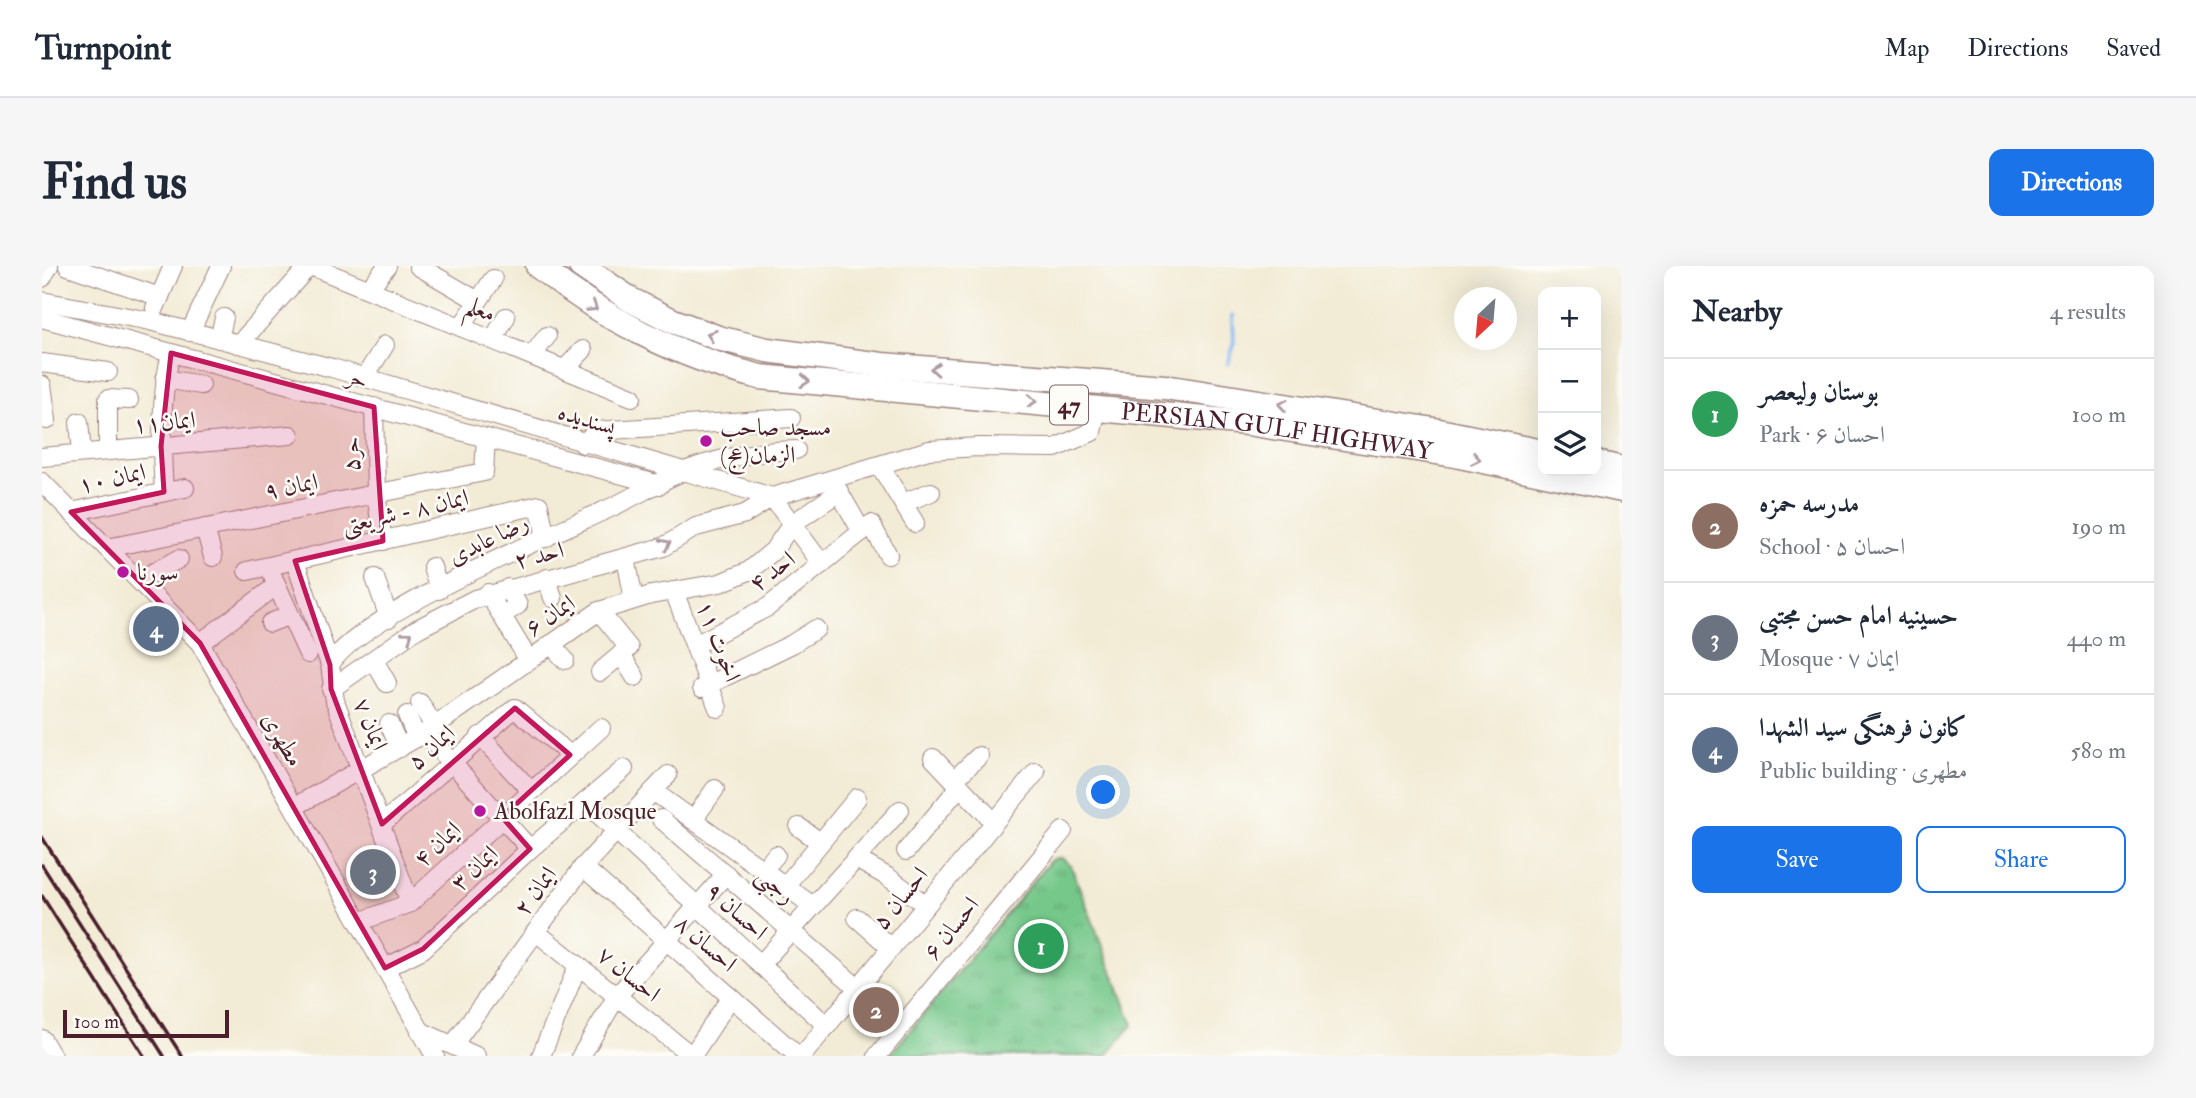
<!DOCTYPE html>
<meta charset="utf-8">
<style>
body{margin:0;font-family:"IM FELL Double Pica",Amiri,serif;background:#f6f6f7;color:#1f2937}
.controls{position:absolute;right:21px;top:21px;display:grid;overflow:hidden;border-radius:14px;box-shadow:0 7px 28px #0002}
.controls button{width:63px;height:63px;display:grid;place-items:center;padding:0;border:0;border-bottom:2px solid #e0e1e3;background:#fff;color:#1f2937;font:35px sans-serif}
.compass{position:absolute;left:1412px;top:21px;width:63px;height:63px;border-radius:50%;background:#fff;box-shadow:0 7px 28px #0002;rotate:206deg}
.scale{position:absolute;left:21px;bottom:18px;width:166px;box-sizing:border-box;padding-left:7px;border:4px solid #4a1f2b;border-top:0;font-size:19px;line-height:24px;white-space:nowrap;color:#4a1f2b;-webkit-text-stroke:5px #fdfcf7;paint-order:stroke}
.you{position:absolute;left:1062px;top:527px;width:24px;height:24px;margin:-18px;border:5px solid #fff;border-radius:50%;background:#1a73e8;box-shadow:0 0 0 10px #1a73e833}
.badge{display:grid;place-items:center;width:46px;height:46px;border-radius:50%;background:#1a73e8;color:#fff;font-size:23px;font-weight:700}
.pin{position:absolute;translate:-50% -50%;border:4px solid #fff;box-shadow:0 2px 7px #0006}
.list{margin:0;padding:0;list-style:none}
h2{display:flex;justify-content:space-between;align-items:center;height:91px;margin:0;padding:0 28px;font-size:30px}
h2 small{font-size:23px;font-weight:400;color:#747a83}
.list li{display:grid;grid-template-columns:46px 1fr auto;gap:21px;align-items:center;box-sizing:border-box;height:112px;padding:0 28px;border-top:2px solid #e0e1e3}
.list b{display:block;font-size:26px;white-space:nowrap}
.list p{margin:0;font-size:23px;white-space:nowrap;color:#747a83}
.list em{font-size:23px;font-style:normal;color:#747a83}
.actions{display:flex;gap:14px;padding:21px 28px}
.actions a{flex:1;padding:16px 0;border:2px solid #1a73e8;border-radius:14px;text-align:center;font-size:24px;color:#1a73e8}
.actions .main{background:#1a73e8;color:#fff}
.icon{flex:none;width:38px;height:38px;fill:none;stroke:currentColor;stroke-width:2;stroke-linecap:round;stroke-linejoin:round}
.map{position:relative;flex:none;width:1580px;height:790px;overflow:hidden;border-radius:14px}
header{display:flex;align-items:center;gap:42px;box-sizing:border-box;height:98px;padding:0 35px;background:#fff;border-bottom:2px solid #e0e1e3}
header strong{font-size:33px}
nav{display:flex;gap:38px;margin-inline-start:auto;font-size:24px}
.intro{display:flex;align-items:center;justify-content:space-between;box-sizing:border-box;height:168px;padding:0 42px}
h1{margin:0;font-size:49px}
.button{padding:18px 32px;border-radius:14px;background:#1a73e8;color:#fff;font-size:24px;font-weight:700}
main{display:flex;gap:42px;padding:0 42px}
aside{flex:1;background:#fff;border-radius:14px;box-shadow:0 7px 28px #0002}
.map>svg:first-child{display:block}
.park{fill:url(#park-tufts);stroke:#60735a;stroke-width:2}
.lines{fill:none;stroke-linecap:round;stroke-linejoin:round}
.stream{stroke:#80b9f1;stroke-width:3.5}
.minor-casing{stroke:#9e8580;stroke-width:20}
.highway-casing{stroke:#9e8580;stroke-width:27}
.minor{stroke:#fff;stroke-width:18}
.highway{stroke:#fff;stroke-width:24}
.rail{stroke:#4a1f2b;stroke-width:3.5}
.oneway{stroke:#ae9aa0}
.marked{fill:#c2185b;fill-opacity:0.2;stroke:#c2185b;stroke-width:5;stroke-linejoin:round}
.poi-dot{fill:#b5179e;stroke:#fdfcf7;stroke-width:2.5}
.labels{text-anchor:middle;stroke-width:5;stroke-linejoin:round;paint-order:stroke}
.shield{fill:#fdfcf7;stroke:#806168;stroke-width:2}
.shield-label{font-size:23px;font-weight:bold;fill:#4a1f2b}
.street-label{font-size:24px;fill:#4a1f2b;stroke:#fdfcf7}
.poi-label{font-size:24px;fill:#4a1f2b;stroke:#fdfcf7;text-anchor:start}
</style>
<header>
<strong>Turnpoint</strong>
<nav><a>Map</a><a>Directions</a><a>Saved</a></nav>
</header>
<div class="intro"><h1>Find us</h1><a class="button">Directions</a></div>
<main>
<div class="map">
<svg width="1580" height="790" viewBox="0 0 1580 790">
<defs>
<pattern id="park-tufts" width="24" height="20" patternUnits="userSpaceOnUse" patternTransform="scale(1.75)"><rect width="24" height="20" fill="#75c78a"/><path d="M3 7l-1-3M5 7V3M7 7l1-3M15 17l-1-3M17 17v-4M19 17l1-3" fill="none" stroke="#67aa77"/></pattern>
</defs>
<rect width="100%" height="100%" fill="#fdfcf7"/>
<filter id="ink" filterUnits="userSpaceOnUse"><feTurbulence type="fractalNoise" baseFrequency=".0143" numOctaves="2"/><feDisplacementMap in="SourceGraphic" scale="14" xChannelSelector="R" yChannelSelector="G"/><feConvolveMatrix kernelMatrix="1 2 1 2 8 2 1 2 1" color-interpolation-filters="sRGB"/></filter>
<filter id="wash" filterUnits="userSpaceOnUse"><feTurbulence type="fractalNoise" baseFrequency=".00686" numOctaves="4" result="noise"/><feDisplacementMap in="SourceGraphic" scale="28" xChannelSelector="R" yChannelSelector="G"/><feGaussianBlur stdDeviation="1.57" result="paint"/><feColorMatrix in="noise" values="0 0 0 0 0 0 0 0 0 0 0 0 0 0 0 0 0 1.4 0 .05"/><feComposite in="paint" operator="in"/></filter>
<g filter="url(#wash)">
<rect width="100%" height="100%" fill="#f2ebd5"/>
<!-- park -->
<polygon class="park" points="1020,592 1029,600 1091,759 1064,790 847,790 1009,594"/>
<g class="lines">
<!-- stream -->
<polyline class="stream" points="1186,98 1192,79 1191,49"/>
</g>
</g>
<g filter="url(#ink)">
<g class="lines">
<!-- minor casing -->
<g class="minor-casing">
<g id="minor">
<polyline points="26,0 118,31"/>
<polyline points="269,0 590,131"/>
<polyline points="376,0 436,35"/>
<polyline points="0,12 7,0"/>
<polyline points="327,23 345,0"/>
<polyline points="0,35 108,55 290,102 730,231 887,184 937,181 1013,182 1050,166 1055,142"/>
<polyline points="113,42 131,0"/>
<polyline points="0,52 618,219"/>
<polyline points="419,61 451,13"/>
<polyline points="148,66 179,0"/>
<polyline points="177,73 182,52"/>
<polyline points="451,74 464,51"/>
<polyline points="197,78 267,0"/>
<polyline points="490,90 505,70"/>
<polyline points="0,97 66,106"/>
<polyline points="523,103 541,84"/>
<polyline points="322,112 343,79"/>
<polyline points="123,113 159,119"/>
<polyline points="0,119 5,154"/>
<polyline points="332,141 334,228 341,275"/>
<polyline points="37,156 40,187"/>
<polyline points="541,178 554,165 749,152"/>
<polyline points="66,185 66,133 87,134"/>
<polyline points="0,191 248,169"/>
<polyline points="838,200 873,257"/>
<polyline points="0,216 158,377 393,790"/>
<polyline points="792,217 820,266"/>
<path d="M 122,226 C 119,179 118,132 129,87"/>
<polyline points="730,231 780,298"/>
<polyline points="861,237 889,226"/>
<polyline points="29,246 143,222"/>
<polyline points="163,262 171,291"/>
<polyline points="65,282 442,206 444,172"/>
<polyline points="584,292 592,334"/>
<polyline points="253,295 288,399 293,435 368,637"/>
<polyline points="390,301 397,324"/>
<polyline points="205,305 497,239 504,272"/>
<polyline points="231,311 266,388"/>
<polyline points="333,312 347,352"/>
<polyline points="505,312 511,332"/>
<polyline points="97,314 137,293"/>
<polyline points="466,322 476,339 470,343"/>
<polyline points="632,325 676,442"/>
<polyline points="446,327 486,393"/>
<polyline points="557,345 587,382 558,406"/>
<polyline points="228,357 248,349"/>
<polyline points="158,377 234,320"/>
<polyline points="509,378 523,394"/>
<polyline points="653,379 726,341 829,258 846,289"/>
<polyline points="579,388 593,411"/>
<polyline points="332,394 345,417"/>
<path d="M 288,399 C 317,349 509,269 568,242 C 592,231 616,216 640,206 C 676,192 716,185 754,184"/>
<polyline points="660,422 750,378 774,363"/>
<polyline points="289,423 375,363 433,333 621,281 654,261 703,248 730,231"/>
<polyline points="378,437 392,460"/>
<polyline points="365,449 375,472"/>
<polyline points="347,458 358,482"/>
<polyline points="383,467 488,583"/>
<polyline points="438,470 489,525"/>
<polyline points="891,492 952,556"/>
<polyline points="912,514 937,490"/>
<polyline points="611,525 771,640"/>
<polyline points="543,536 785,760"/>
<polyline points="252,541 383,467 557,345 609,329 678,317 707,305 731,285 750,258 797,226"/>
<polyline points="619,553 816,722"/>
<polyline points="651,554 673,523"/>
<polyline points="340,558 473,442 528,489"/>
<polyline points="757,561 778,576"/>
<polyline points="864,585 918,520"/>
<polyline points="814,593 846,611 884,639"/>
<polyline points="541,601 756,790"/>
<polyline points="721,604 734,589"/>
<polyline points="743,620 815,532"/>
<polyline points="815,652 849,682"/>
<polyline points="317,656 368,637 559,462"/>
<polyline points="494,666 650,790"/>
<polyline points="718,699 858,544"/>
<polyline points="343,702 381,683 488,583 582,503"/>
<polyline points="378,765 434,790"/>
<polyline points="0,773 10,790"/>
<polyline points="411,779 541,601 626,509"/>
<polyline points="499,790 536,699"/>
<polyline points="539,790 575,730 684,608"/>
<polyline points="650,790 689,731"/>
<polyline points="760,790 994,506"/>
<polyline points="835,790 1021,565"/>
</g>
</g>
<!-- highway casing -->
<g class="highway-casing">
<g id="highway">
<path id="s1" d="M 496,0 C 564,54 634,90 718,111 L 1205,157 L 1413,189 L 1580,224"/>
<polyline points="539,0 589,34 631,55 676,72 725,84 840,99 1123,121 1392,164 1501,186"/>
<polyline points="1554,197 1580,203"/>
</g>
</g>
<!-- minor -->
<use href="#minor" class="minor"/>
<!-- highway -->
<use href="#highway" class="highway"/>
<!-- rail -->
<g class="rail">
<polyline points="0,571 140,790"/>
<polyline points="0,599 122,790"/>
<polyline points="0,630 102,790"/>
</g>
</g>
<!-- one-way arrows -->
<defs><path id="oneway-chevron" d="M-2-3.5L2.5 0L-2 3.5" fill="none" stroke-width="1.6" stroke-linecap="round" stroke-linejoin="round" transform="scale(1.75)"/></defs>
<g class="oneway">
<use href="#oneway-chevron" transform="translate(551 41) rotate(33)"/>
<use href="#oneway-chevron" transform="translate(669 69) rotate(-161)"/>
<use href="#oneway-chevron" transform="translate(893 103) rotate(-176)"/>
<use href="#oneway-chevron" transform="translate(763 115) rotate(5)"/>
<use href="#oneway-chevron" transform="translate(990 135) rotate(5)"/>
<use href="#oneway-chevron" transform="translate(1241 139) rotate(-171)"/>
<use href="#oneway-chevron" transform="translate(1434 193) rotate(11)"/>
<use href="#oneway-chevron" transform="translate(624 278) rotate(-26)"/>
<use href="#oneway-chevron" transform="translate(366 370) rotate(-36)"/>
</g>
</g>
<!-- marked area -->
<path class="marked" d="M 129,87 L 332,141 L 341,275 L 253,295 L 288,399 L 289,423 L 340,558 L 473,442 L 528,489 L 460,551 L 488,583 L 381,683 L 343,702 L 158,377 L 29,246 L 122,226 L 119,180 Z"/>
<!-- markers -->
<g class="poi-dot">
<circle cx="664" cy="175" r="7"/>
<circle cx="81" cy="306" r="7"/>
<circle cx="438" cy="545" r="7"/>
</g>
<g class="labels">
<!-- shield labels -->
<rect class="shield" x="1008" y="119.5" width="38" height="39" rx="5"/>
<g class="shield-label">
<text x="1027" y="147">47</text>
</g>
<!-- street labels -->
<g class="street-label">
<text transform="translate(439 43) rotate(22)" y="8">معلم</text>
<text transform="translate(315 112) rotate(15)" y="8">حر</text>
<text transform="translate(545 153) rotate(17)" y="8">پسندیده</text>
<text transform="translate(122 156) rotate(-5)" y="8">ایمان۱۱</text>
<text dy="8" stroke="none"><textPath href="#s1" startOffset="770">PERSIAN GULF HIGHWAY</textPath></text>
<text transform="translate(309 188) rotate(-91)" y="8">حر۵</text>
<text transform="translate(70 212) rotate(-12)" y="8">ایمان ۱۰</text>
<text transform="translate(249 220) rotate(-11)" y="8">ایمان ۹</text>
<text transform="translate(363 245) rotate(-13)" y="8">ایمان ۸ - شریعتی</text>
<text transform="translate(446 273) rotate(-26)" y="8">رضا عابدی</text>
<text transform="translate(497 289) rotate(-14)" y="8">احد ۲</text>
<text transform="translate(730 305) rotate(-37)" y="8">احد ۴</text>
<text transform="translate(508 349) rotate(-34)" y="8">ایمان ۶</text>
<text transform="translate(677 375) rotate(69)" y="8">اخوت ۱۱</text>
<text transform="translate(329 458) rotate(68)" y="8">ایمان ۷</text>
<text transform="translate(241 473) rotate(60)" y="8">مطهری</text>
<text transform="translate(389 481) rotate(-42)" y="8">ایمان ۵</text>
<text transform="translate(395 578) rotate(-43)" y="8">ایمان ۴</text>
<text transform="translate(432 602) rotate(-43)" y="8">ایمان ۳</text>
<text transform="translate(734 619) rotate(41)" y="8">رجبی</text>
<text transform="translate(493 625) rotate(-54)" y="8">ایمان ۲</text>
<text transform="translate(858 632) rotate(-51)" y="8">احسان ۵</text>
<text transform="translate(695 645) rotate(42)" y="8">احسان ۹</text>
<text transform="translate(909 662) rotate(-51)" y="8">احسان ۶</text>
<text transform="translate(664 677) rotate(41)" y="8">احسان ۸</text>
<text transform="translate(587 708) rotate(39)" y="8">احسان ۷</text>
</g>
<!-- poi labels -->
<g class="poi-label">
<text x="678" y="169">مسجد صاحب<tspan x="678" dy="28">الزمان(عج)</tspan></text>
<text x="95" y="314">سورنا</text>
<text x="452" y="553">Abolfazl Mosque</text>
</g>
</g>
</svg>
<div class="controls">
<button>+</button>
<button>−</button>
<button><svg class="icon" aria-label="layers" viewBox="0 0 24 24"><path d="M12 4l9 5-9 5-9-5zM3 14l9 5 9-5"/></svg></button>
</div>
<svg class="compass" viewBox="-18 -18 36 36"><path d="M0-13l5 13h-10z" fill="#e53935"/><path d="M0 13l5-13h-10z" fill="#747a83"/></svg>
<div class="scale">100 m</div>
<div class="you"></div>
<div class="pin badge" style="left:999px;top:680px;background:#2e9e5b">1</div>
<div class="pin badge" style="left:834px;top:744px;background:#8d6e63">2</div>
<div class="pin badge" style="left:331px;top:606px;background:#6b7280">3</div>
<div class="pin badge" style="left:114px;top:363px;background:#5c6f8a">4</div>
</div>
<aside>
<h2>Nearby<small>4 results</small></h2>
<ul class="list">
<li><span class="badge" style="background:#2e9e5b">1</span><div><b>بوستان ولیعصر</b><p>Park · احسان ۶</p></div><em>100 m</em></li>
<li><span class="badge" style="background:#8d6e63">2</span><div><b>مدرسه حمزه</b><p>School · احسان ۵</p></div><em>190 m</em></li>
<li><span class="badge" style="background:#6b7280">3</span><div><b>حسینیه امام حسن مجتبی</b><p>Mosque · ایمان ۷</p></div><em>440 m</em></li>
<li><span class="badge" style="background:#5c6f8a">4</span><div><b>کانون فرهنگی سید الشهدا</b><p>Public building · مطهری</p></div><em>580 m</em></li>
</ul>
<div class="actions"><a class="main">Save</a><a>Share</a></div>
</aside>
</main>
